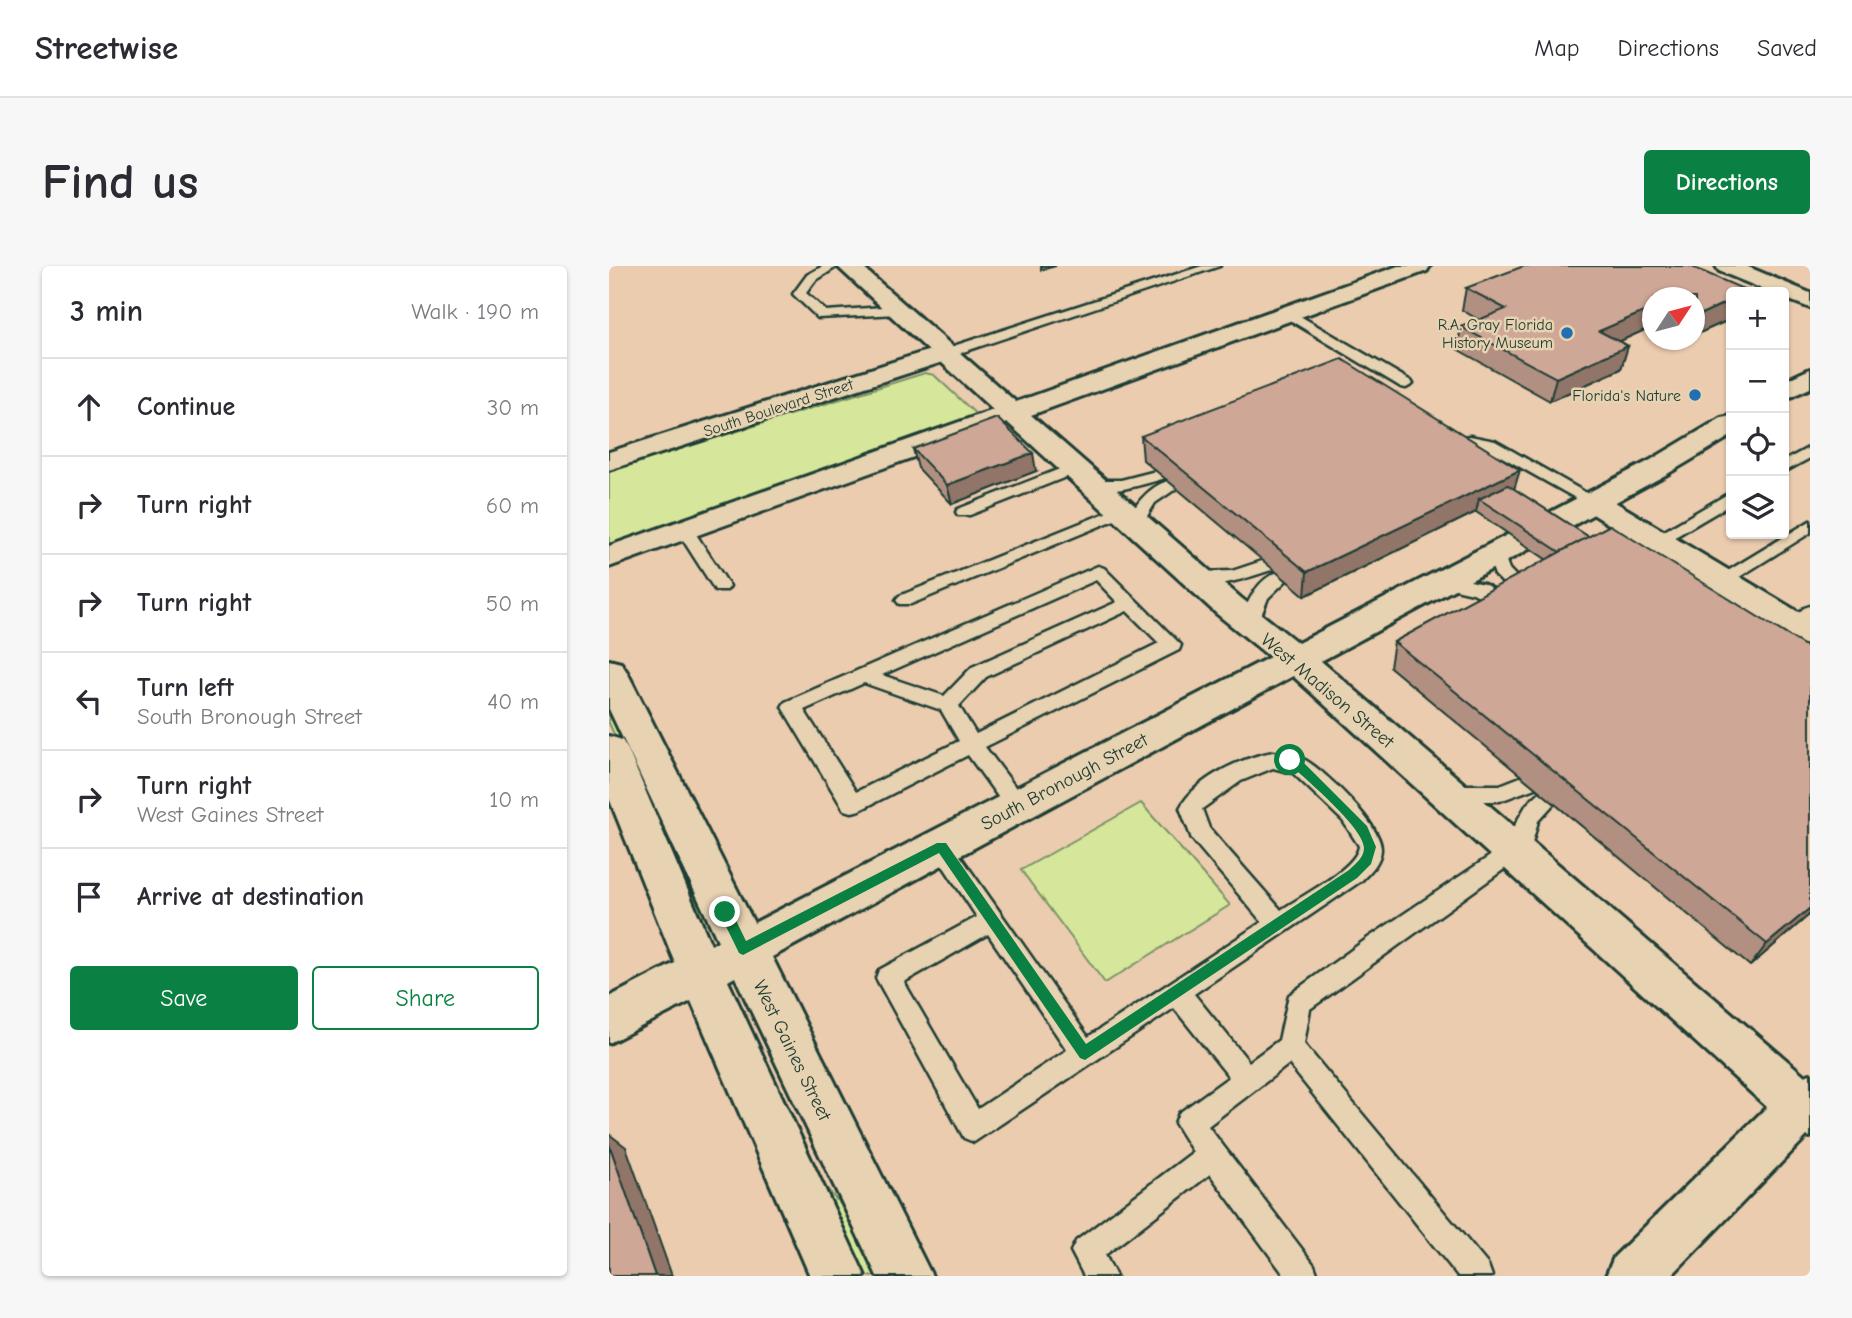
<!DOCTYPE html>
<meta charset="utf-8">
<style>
body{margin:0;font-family:"Comic Neue",sans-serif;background:#f7f7f7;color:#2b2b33}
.controls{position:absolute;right:21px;top:21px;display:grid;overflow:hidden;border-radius:7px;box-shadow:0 2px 5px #0004}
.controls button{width:63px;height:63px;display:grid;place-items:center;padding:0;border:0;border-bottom:2px solid #e1e1e2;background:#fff;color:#2b2b33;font:35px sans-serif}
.compass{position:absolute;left:1033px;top:21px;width:63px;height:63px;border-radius:50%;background:#fff;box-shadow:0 2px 5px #0004;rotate:54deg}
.stop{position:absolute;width:21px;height:21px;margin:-16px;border:5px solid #0b8043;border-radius:50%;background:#fff}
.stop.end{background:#0b8043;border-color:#fff;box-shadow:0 2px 7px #0008}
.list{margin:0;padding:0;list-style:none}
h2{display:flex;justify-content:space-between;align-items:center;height:91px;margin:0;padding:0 28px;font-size:30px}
h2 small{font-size:23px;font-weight:400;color:#7c7c81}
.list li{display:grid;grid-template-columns:46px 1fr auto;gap:21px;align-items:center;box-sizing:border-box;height:98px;padding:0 28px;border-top:2px solid #e1e1e2}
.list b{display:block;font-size:26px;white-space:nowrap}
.list p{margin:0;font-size:23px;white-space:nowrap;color:#7c7c81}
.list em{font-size:23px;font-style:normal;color:#7c7c81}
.actions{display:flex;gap:14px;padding:21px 28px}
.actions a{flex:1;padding:16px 0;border:2px solid #0b8043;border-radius:7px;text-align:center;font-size:24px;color:#0b8043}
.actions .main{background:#0b8043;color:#fff}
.icon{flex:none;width:38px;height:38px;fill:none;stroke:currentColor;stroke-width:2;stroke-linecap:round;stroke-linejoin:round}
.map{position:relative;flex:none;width:1201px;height:1010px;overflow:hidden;border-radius:7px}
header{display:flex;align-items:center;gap:42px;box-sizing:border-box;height:98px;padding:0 35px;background:#fff;border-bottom:2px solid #e1e1e2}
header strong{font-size:33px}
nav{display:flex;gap:38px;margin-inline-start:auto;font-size:24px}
.intro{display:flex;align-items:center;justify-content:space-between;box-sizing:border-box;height:168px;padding:0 42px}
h1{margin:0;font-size:49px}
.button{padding:18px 32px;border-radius:7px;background:#0b8043;color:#fff;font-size:24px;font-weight:700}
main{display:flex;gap:42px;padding:0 42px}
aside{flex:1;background:#fff;border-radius:7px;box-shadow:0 2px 5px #0004}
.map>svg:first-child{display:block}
.green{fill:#d6e79b;stroke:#7a9268;stroke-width:2}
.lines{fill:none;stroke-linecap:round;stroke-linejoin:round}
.lane-casing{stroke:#1f3d34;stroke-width:5}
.street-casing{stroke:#1f3d34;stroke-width:6}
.secondary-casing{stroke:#1f3d34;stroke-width:6}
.lane{fill:#e7d2b1;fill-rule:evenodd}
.street{fill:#e7d2b1;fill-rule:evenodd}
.secondary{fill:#e7d2b1;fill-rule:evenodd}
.wall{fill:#b29081;stroke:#1f3d34;stroke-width:2}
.shaded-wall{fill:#917569;stroke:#1f3d34;stroke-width:2}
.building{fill:#cfa796;stroke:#1f3d34;stroke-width:2}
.route{fill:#0b8043}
.poi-dot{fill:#1f6fb2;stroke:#e7d2b1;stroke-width:2.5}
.labels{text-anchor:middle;stroke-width:5;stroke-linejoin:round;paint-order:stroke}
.far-poi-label{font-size:16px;fill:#1f3d34;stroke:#e7d2b1;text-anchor:end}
.far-street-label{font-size:16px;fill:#1f3d34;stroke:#e7d2b1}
.street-label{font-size:19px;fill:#1f3d34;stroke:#e7d2b1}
</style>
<header>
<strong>Streetwise</strong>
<nav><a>Map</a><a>Directions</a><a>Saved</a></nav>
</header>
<div class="intro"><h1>Find us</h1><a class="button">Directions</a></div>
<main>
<aside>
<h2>3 min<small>Walk · 190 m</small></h2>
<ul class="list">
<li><svg class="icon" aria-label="ahead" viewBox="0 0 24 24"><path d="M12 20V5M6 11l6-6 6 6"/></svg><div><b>Continue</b></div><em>30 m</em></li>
<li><svg class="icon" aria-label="right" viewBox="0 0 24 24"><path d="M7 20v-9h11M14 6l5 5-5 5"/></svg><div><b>Turn right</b></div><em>60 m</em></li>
<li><svg class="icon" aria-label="right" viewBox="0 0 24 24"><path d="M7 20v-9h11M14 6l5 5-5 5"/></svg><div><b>Turn right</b></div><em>50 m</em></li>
<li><svg class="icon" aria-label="left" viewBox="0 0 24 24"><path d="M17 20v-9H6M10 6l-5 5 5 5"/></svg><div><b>Turn left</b><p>South Bronough Street</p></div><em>40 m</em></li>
<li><svg class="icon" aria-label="right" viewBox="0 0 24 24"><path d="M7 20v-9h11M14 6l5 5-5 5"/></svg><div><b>Turn right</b><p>West Gaines Street</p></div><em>10 m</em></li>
<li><svg class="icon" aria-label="arrive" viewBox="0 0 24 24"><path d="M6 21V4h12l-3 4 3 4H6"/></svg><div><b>Arrive at destination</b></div></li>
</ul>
<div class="actions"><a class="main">Save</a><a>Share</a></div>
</aside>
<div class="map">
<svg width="1201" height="1010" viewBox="0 0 1201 1010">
<rect width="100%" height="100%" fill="#ecccaf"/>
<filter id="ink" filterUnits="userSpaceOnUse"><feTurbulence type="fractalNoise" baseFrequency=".0143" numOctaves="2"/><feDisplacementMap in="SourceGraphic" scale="14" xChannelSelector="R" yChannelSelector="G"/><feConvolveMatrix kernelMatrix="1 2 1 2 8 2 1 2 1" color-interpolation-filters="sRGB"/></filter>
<g filter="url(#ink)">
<!-- green -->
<g class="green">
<polygon points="316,107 325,109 368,149 0,281 0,205"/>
<polygon points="0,431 98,648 89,653 0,457"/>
<polygon points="532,537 621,639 496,717 412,604"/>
<polygon points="210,917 214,918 251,961 277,1010 247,1010"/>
</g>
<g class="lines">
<!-- lane casing -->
<g class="lane-casing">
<g id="lane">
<polygon points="214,0 229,0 206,15 197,27 217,45 289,40 295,44 289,48 209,52 184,28 198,9"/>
<polygon points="593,0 611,0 342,90 337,91 330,87 332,84"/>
<polygon points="679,43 802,115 804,118 797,122 792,121 674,50 673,47"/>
<path d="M 861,170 L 886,175 L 993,236 L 991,239 L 979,239 L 877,182 C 864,180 839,185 830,178 L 838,173 Z"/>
<polygon points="1201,181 1201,192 1175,206 1175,195"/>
<polygon points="466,197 472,199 474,202 472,205 361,249 349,249 347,246 349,243"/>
<path d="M 551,204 L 559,209 L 557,212 C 538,217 492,233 477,219 L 485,214 L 512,214 Z"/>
<path d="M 562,214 L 570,219 L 568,222 L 546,237 L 532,260 L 520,260 L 518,256 C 527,237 540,220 562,214 Z"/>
<polygon points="1122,226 1122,238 1054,278 1042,278 1040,274"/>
<polygon points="514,240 522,245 520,248 302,338 290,338 287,334 290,330"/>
<polygon points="1201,255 1201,267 1119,318 1113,320 1104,314"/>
<polygon points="75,258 81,259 118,316 121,320 118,324 106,324 67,263"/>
<polygon points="887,283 893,284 900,303 923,327 920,331 908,331 886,309 878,288"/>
<path d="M 659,293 L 665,295 L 668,299 L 665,303 C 647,309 594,329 580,312 L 589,306 L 623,305 Z"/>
<path d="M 489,300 L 495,302 L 572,379 L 570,384 L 376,481 L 416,534 L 419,540 L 416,546 L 408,549 L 400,546 L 359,489 L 251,544 L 243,546 L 235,544 L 173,441 L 176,436 ZM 487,314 L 508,336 L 363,401 L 335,430 L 273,409 ZM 518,345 L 550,377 L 367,468 L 350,440 L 377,411 ZM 255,417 L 332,444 L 350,475 L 247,526 L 195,444 Z"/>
<path d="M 672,305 L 681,311 L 659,332 L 647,362 L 633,362 L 631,358 C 638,336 648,312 672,305 Z"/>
<polygon points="835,309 875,318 902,333 905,337 896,343 864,327 829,319 826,315 829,311"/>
<polygon points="1201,340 1201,356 1193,362 1179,362 1177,358 1195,342"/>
<path d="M 664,486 C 676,487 686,489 696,494 C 716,505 773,560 772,583 C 772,596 760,607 752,615 L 585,728 L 640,796 L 670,774 L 680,729 L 759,672 L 902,576 L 907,557 L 918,538 L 931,526 L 939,524 L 947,526 L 950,532 L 929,555 L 918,596 L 910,598 L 905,596 L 701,743 L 695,778 L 879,999 L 883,1010 L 849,1010 L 680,798 L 599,860 L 705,999 L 709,1010 L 676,1010 L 601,908 L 496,989 L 507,1010 L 475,1010 L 462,985 L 467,975 L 584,886 L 566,857 L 570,847 L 620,811 L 565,742 L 365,876 L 355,872 L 267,712 L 270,704 L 368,651 L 321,580 L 324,574 L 332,571 L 340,574 L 479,771 L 653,656 L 583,573 L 571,542 C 587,512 632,492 664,486 ZM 664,502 L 684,507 L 734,555 L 750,580 C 748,602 691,631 672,644 L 600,562 L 593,543 L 632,515 ZM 379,668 L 458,784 L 369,843 L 295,716 Z"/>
<polygon points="919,508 926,510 930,516 926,522 891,535 841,535 833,533 830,527 833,521 841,519 891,519"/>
</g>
</g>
<!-- street casing -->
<g class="street-casing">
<g id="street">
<polygon points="337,79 346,82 350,87 346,92 0,204 0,186"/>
<polygon points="985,227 996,230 1201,353 1201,380 1189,376 974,242 970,236 974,230"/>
</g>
</g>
<!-- secondary casing -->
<g class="secondary-casing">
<g id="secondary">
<polygon points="228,0 252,0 407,136 789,0 821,0 818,5 422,149 632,332 689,377 900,268 911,265 922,268 927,275 922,282 712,395 1196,810 1201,808 1201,871 1198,870 1062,1010 997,1010 1005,991 1158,841 684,410 163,691 323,1010 268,1010 126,711 119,715 256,1010 201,1010 82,735 0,777 0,731 66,697 0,532 0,470 13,474 19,484 102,679 109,675 0,443 0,394 12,397 18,406 145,657 661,391 608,348 399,157 0,301 0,280 384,144"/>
<polygon points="1107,0 1137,0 1201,27 1201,42 1175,32 1175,26 1161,26 1110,5"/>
<polygon points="1201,103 1201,122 1175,134 1175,115"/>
<polygon points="1122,150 1122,170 1060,207 950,267 939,269 928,267 924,260 928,253 1040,195 1112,152"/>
</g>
</g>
<!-- lane -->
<use href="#lane" class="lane"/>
<!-- street -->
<use href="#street" class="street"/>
<!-- secondary -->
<use href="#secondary" class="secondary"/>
</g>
<!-- wall -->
<g class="wall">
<polygon points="857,22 1122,26 1122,53 1086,69 1086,32 1044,32 1044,64 1040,62 1011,75 1019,80 1012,103 941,135 848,83 852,61 870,54 853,44"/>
<polygon points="532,170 905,223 980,271 1201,383 1201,648 1141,700 781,401 785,376 938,294 867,246 696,330 534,194"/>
<polygon points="304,183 427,205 343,238 309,202"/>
</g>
<!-- shaded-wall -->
<g class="shaded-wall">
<polygon points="432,0 447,0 432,4"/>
<polygon points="1122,34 1122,53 1086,69 1086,51"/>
<polygon points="1044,42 1044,53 1040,62 983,88 990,65"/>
<polygon points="1019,80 1012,103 941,135 947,112"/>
<polygon points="424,187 427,205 343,238 338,219"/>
<polygon points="911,204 904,227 870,233 867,246 696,330 698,306"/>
<polygon points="1201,642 1201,648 1141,700 1158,678"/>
<polygon points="0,868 17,881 63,1010 46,1010 0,878"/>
</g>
<!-- building -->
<g class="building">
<polygon points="915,0 1081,0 1141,26 1122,26 1122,34 1086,51 1086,32 1044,32 1044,42 990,65 1019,80 947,112 852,61 897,43 857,22"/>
<polygon points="733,93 911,204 698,306 532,170"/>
<polygon points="388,152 424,187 338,219 304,183"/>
<polygon points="899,219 980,271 951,286 870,233"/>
<polygon points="1001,259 1201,383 1201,642 1158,678 785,376"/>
<polygon points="0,878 46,1010 0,1010"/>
</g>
</g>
<!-- route -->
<path class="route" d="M 681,490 L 695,497 L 758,560 L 767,581 L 762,598 L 748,612 L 476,794 L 471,792 L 330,587 L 134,689 L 130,687 L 110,646 L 112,642 L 121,642 L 137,675 L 328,577 L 337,577 L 477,778 L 740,604 C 746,598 755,592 755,582 C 755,563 702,518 687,504 L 675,494 Z"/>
<!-- markers -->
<g class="poi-dot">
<circle cx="958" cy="67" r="7"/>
<circle cx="1086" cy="129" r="7"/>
</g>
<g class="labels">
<!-- far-poi labels -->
<g class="far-poi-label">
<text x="944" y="64">R.A. Gray Florida<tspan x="944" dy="18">History Museum</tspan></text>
<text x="1072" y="135">Florida's Nature</text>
</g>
<!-- far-street labels -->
<g class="far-street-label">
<text transform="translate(169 141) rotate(-18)" y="6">South Boulevard Street</text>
</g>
<!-- street labels -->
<g class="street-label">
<text transform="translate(719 424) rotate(40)" y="7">West Madison Street</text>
<text transform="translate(455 515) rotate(-28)" y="7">South Bronough Street</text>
<text transform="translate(184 784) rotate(64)" y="7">West Gaines Street</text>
</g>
</g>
</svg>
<div class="controls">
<button>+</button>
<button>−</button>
<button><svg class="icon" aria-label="locate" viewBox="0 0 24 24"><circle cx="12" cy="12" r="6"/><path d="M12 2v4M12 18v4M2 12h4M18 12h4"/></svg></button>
<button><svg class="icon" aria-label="layers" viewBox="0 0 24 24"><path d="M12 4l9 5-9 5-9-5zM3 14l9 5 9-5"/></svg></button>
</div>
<svg class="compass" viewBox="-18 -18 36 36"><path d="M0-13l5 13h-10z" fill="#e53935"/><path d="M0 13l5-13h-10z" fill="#7c7c81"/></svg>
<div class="stop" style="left:681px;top:494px"></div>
<div class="stop end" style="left:116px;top:646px"></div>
</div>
</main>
